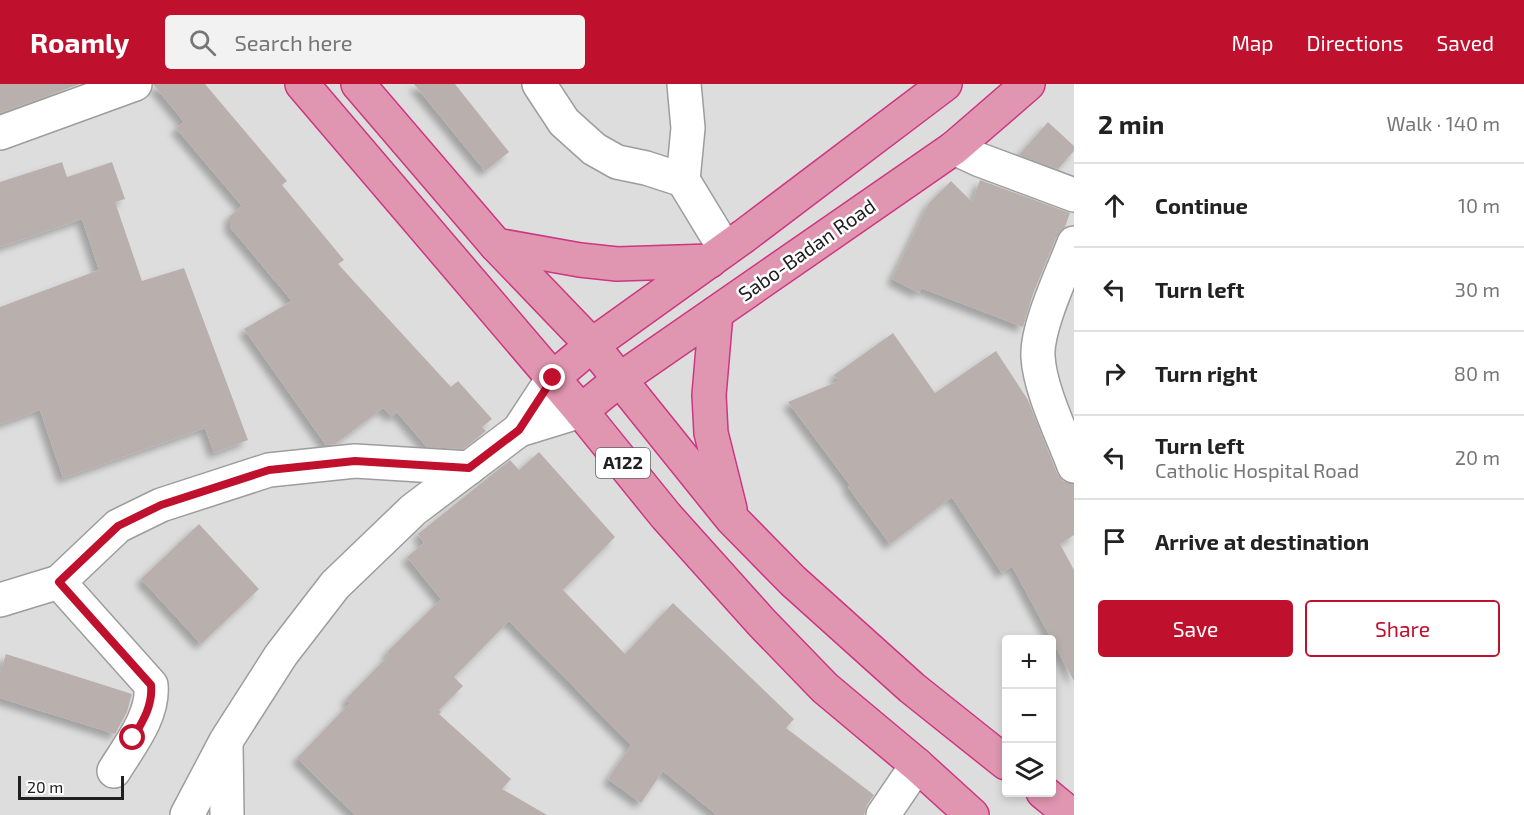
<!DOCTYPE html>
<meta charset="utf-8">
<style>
body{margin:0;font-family:"Exo 2",sans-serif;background:#f2f2f2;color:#222}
.controls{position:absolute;right:18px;bottom:18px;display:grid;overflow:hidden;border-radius:6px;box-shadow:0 3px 9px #0003}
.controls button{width:54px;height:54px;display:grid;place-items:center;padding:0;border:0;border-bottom:2px solid #e0e0e0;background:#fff;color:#222;font:30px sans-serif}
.scale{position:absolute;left:18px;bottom:15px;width:106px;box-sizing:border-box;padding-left:6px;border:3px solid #202020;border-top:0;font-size:16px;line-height:21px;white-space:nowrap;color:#202020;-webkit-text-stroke:4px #fff;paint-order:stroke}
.stop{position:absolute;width:18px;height:18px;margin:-14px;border:4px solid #bf112d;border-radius:50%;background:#fff}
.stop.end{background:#bf112d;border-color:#fff;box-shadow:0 2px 6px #0008}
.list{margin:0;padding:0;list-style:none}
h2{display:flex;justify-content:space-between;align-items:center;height:78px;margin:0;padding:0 24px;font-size:26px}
h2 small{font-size:20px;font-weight:400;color:#767676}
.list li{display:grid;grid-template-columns:39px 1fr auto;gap:18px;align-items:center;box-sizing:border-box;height:84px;padding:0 24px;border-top:2px solid #e0e0e0}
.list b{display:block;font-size:22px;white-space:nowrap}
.list p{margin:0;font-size:20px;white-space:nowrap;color:#767676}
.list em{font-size:20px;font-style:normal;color:#767676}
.actions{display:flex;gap:12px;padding:18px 24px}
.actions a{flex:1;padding:14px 0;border:2px solid #bf112d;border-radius:6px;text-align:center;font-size:21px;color:#bf112d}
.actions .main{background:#bf112d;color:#fff}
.icon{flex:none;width:33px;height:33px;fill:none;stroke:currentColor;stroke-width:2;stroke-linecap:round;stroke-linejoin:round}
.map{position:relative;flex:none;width:1074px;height:731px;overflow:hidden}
header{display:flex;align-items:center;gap:36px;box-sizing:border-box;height:84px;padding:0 30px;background:#bf112d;color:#fff}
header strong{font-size:28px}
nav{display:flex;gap:33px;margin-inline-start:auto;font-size:21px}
.search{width:420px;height:54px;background:#f2f2f2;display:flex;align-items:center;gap:15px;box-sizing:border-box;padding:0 21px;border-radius:6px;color:#767676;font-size:22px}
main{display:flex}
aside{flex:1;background:#fff}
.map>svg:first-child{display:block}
.residential{fill:#dedddd;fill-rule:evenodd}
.building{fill:#b9b0ad;filter:url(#shadow)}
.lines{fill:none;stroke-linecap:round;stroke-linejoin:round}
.minor-casing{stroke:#9d9d9d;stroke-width:36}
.highway-casing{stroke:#cd3681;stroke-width:36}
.minor{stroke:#fff;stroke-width:33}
.highway{stroke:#e096b0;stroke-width:33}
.route{stroke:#bf112d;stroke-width:8}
.labels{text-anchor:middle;stroke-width:5;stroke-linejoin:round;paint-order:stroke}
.shield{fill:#fff;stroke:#636363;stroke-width:1.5}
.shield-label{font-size:18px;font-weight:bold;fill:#202020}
.street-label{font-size:20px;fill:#202020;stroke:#fff}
</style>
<header>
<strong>Roamly</strong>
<div class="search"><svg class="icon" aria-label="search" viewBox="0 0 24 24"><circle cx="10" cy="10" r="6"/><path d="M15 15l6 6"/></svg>Search here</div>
<nav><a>Map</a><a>Directions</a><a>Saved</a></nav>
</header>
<main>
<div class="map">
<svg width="1074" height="731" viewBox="0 0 1074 731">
<defs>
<filter id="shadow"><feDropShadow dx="-5.5" dy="5.5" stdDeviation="3" flood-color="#0004"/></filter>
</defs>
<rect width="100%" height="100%" fill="#f0ece8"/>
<!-- residential -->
<path class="residential" d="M 0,0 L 1074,0 L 1074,731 L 0,731 ZM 1006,556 L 1052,556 L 1052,708 L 1006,708 Z"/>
<!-- building -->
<g class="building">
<polygon points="0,0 80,0 0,29"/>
<polygon points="153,0 205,0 287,97 282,101 344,176 338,180 451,303 458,297 492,335 482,343 486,347 463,365 427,363 397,328 392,333 383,324 335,360 326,361 244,245 292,217 230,143 230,132 242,122 176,44 184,38"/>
<polygon points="414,0 455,0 509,68 485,87"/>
<polygon points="1048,38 1074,62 1074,67 1058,85 1019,71"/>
<polygon points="62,78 67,93 112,78 125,115 115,118 142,197 184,184 248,356 214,369 205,344 63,394 40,326 0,340 0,223 99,186 82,135 0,163 0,98"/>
<polygon points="980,96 1070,129 1065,143 1057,152 1033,210 1023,243 921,204 919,209 892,195 929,119 951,97 972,118"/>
<polygon points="893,249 935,309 996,267 1028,316 1057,389 1063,397 1074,400 1074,451 1060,460 1074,486 1074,597 1012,482 1002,489 952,413 890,460 848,403 850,401 788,318 839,297 834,291"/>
<polygon points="539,368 615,453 563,506 625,570 673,519 794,635 786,644 874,711 867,721 864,731 717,731 663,687 641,719 608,695 631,661 509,537 454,593 463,602 439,626 441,628 439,630 511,695 502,705 547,731 355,731 297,674 350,619 346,615 389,571 387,568 441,515 407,473 424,459 418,450 510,376 519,386"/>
<polygon points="199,440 259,505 201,560 141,495"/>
<polygon points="6,570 132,610 127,628 115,650 0,614 0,589"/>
</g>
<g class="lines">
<!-- minor casing -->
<g class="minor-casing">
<g id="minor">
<polyline points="539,0 564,38 594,65 617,78 646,84 683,96 725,165"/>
<polyline points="0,49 135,0"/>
<polyline points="954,64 980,76 1074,111"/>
<polyline points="683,96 688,44 684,0"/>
<path d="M 1074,159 C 1063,188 1036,244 1038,273 C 1040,306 1062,350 1074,382"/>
<polyline points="519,346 581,327"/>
<path d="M 59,498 L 151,601 C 154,632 129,662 114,687"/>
<polyline points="0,516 59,498 118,442 161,421 269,386 355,377 469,384"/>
<polyline points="226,662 227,731"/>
<polyline points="187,731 226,657 281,571 335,501 413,426 519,346 553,294"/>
<polyline points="883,731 917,681"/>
</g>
</g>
<!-- highway casing -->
<g class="highway-casing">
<g id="highway">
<polyline points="302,0 581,327 666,432 762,539 825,604 917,681 972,731"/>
<polyline points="358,0 496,161 592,261 732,435 793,497 912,604 1006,679"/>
<polyline points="496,161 580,176 617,180 710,177"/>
<polyline points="716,229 709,311 711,349 730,425"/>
<polyline points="553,294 592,261 744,152 945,0"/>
<polyline points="581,327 619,296 954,64 1028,0"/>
<polyline points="1043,708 1071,731"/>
</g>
</g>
<!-- minor -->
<use href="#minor" class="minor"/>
<!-- highway -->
<use href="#highway" class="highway"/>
</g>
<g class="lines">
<!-- route -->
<path class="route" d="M 133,654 C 143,637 153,621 151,601 L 59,498 L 118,442 L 161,421 L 269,386 L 355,377 L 469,384 L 519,346 L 553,294"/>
</g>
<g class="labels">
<!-- shield labels -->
<rect class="shield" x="596" y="364" width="54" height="30" rx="4.5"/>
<g class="shield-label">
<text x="623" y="385">A122</text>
</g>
<!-- street labels -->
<g class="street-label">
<text transform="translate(807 166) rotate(-35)" y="7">Sabo-Badan Road</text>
</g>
</g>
</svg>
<div class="controls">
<button>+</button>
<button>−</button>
<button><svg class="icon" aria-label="layers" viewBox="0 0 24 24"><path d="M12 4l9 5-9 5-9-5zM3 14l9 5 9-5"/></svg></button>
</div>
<div class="scale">20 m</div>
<div class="stop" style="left:133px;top:654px"></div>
<div class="stop end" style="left:553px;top:294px"></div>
</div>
<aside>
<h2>2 min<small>Walk · 140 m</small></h2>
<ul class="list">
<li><svg class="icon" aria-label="ahead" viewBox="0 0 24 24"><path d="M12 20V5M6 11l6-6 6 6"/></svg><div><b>Continue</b></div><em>10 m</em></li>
<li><svg class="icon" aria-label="left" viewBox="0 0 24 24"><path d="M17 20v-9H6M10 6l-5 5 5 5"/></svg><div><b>Turn left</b></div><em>30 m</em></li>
<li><svg class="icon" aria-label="right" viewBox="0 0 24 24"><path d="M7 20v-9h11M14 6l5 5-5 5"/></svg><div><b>Turn right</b></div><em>80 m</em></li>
<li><svg class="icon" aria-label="left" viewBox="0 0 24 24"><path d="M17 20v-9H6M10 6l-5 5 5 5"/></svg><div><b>Turn left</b><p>Catholic Hospital Road</p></div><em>20 m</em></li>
<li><svg class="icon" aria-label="arrive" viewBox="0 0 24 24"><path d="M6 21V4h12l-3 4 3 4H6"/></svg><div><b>Arrive at destination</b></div></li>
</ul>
<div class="actions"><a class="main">Save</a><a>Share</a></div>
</aside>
</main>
